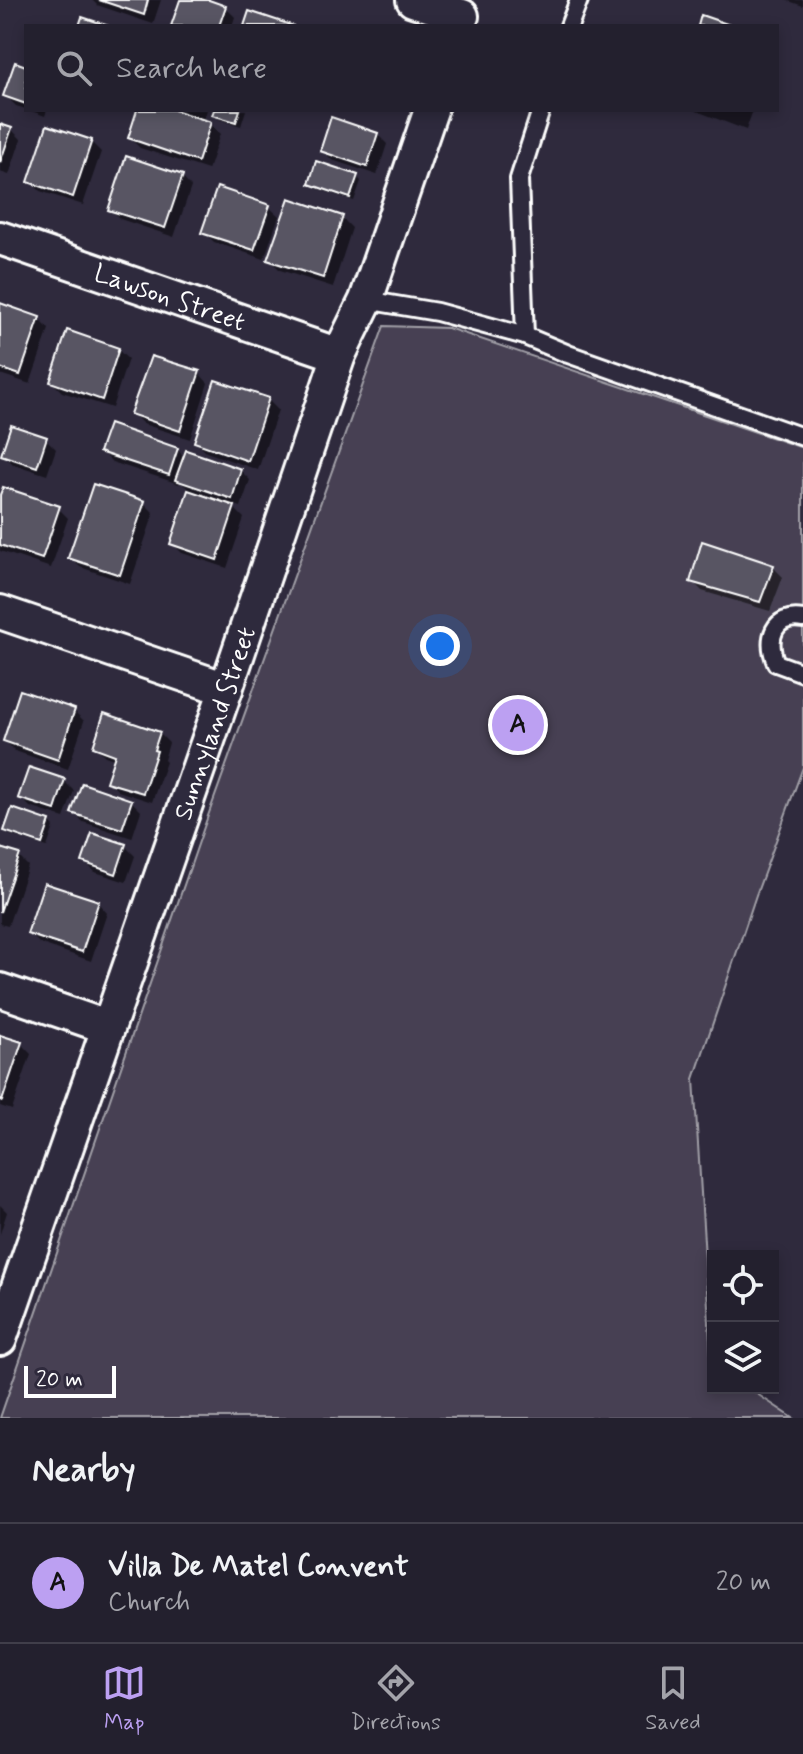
<!DOCTYPE html>
<style>
body{margin:0;font-family:Mynerve,sans-serif;background:#2f2d3a;color:#f1f3f6}
.controls{position:absolute;right:24px;bottom:24px;display:grid;overflow:hidden;border-radius:0px;box-shadow:0 4px 12px #0003}
.controls button{width:72px;height:72px;display:grid;place-items:center;padding:0;border:0;border-bottom:2px solid #403e4a;background:#23202e;color:#f1f3f6;font:40px sans-serif}
.scale{position:absolute;left:24px;bottom:20px;width:92px;box-sizing:border-box;padding-left:8px;border:4px solid #fff;border-top:0;font-size:22px;line-height:28px;white-space:nowrap;color:#fff;-webkit-text-stroke:6px #2f2a3d;paint-order:stroke}
.you{position:absolute;left:440px;top:646px;width:28px;height:28px;margin:-20px;border:6px solid #fff;border-radius:50%;background:#1a73e8;box-shadow:0 0 0 12px #1a73e833}
.badge{display:grid;place-items:center;width:52px;height:52px;border-radius:50%;background:#bca0f2;color:#111;font-size:26px;font-weight:700}
.pin{position:absolute;translate:-50% -50%;border:4px solid #fff;box-shadow:0 2px 8px #0006}
.list{margin:0;padding:0;list-style:none}
h2{display:flex;justify-content:space-between;align-items:center;height:104px;margin:0;padding:0 32px;font-size:34px}
h2 small{font-size:26px;font-weight:400;color:#a3a3aa}
.list li{display:grid;grid-template-columns:52px 1fr auto;gap:24px;align-items:center;box-sizing:border-box;height:120px;padding:0 32px;border-top:2px solid #403e4a}
.list b{display:block;font-size:30px;white-space:nowrap}
.list p{margin:0;font-size:26px;white-space:nowrap;color:#a3a3aa}
.list em{font-size:26px;font-style:normal;color:#a3a3aa}
.icon{flex:none;width:44px;height:44px;fill:none;stroke:currentColor;stroke-width:2;stroke-linecap:round;stroke-linejoin:round}
.map{position:relative;flex:none;width:803px;height:1418px;overflow:hidden}
.search{position:absolute;background:#23202e;box-shadow:0 4px 12px #0003;left:24px;right:24px;top:24px;height:88px;display:flex;align-items:center;gap:20px;box-sizing:border-box;padding:0 28px;border-radius:0px;color:#a3a3aa;font-size:30px}
.sheet{height:224px;background:#23202e}
nav{display:flex;justify-content:space-around;align-items:center;box-sizing:border-box;height:112px;border-top:2px solid #403e4a;background:#23202e;font-size:22px;color:#a3a3aa}
nav a{display:grid;justify-items:center;gap:4px}
nav .on{color:#bca0f2}
.map>svg:first-child{display:block}
.green{fill:#464152;stroke:#a2a0a8;stroke-width:2}
.shadow{fill:#0007}
.building{fill:#595564;stroke:#fff;stroke-width:2}
.lines{fill:none;stroke-linecap:round;stroke-linejoin:round}
.service-casing{stroke:#fff;stroke-width:22}
.minor-casing{stroke:#fff;stroke-width:38}
.service{stroke:#2f2a3d;stroke-width:16}
.minor{stroke:#2f2a3d;stroke-width:32}
.labels{text-anchor:middle;stroke-width:6;stroke-linejoin:round;paint-order:stroke}
.street-label{font-size:26px;fill:#fff;stroke:#2f2a3d}
</style>
<div class="map">
<svg width="803" height="1418" viewBox="0 0 803 1418">
<rect width="100%" height="100%" fill="#2f2a3d"/>
<filter id="ink" filterUnits="userSpaceOnUse"><feTurbulence type="fractalNoise" baseFrequency=".0125" numOctaves="2"/><feDisplacementMap in="SourceGraphic" scale="16" xChannelSelector="R" yChannelSelector="G"/><feConvolveMatrix kernelMatrix="1 2 1 2 8 2 1 2 1" color-interpolation-filters="sRGB"/></filter>
<g filter="url(#ink)">
<!-- green -->
<polygon class="green" points="384,326 448,328 803,448 803,767 756,895 694,1079 713,1388 748,1388 793,1418 0,1418 204,827"/>
<!-- shadow -->
<g class="shadow">
<polygon points="92,0 161,0 153,24 97,5"/>
<polygon points="182,0 203,0 225,7 235,17 232,26 173,26"/>
<polygon points="786,0 803,0 803,6"/>
<polygon points="26,68 26,109 16,106 6,96"/>
<polygon points="29,110 47,110 45,116"/>
<polygon points="139,110 207,110 203,122 210,124 220,134 208,170 140,148 130,138"/>
<polygon points="216,110 246,110 241,126 219,119 214,114"/>
<polygon points="694,110 753,110 746,130"/>
<polygon points="0,126 11,129 21,139 9,175 0,172"/>
<polygon points="377,134 387,144 377,175 332,160 322,150"/>
<polygon points="91,142 101,152 83,205 40,191 30,181"/>
<polygon points="182,177 191,187 174,237 120,219 110,209"/>
<polygon points="357,177 361,181 354,201 316,188 311,184"/>
<polygon points="269,207 279,216 264,259 214,242 204,232"/>
<polygon points="342,218 352,228 333,287 280,270 270,260"/>
<polygon points="0,306 39,319 49,329 30,384 0,374"/>
<polygon points="118,350 128,359 112,408 62,392 52,382"/>
<polygon points="199,373 208,383 190,439 143,424 133,414"/>
<polygon points="268,400 278,410 258,470 206,452 196,442"/>
<polygon points="46,439 56,449 47,475 13,464 3,454"/>
<polygon points="177,449 185,458 240,470 250,480 241,507 229,503 244,518 227,568 182,553 172,543 190,490 180,482 179,484 112,462 102,452"/>
<polygon points="0,499 58,508 68,518 51,568 0,551"/>
<polygon points="144,503 154,513 130,584 80,567 70,557"/>
<polygon points="773,567 783,577 770,611 702,591 692,581"/>
<polygon points="74,711 84,721 68,769 15,751 5,741"/>
<polygon points="159,733 169,743 164,760 166,762 152,802 118,791 109,781 116,760 105,756 95,746"/>
<polygon points="64,781 74,791 64,818 30,807 20,797"/>
<polygon points="131,801 141,811 132,838 83,822 74,812"/>
<polygon points="49,822 54,827 47,847 11,835 6,830"/>
<polygon points="125,846 135,856 126,882 95,872 85,862"/>
<polygon points="0,850 18,856 28,866 8,926 0,924"/>
<polygon points="98,903 107,913 91,961 39,943 29,933"/>
<polygon points="0,1037 21,1044 31,1054 12,1110 0,1106"/>
<polygon points="0,1205 7,1212 0,1234"/>
</g>
<!-- building -->
<g class="building">
<polygon points="99,0 148,0 144,15"/>
<polygon points="180,0 209,0 226,6 219,26 171,26"/>
<polygon points="249,11 294,26 244,26"/>
<polygon points="701,15 733,26 698,26"/>
<polygon points="82,17 109,26 79,26"/>
<polygon points="15,62 26,66 26,104 3,96"/>
<polygon points="137,110 174,110 211,122 198,162 128,138"/>
<polygon points="214,110 240,110 236,122 212,115"/>
<polygon points="331,117 378,133 367,167 320,151"/>
<polygon points="0,124 12,128 0,163"/>
<polygon points="47,125 92,140 73,197 28,182"/>
<polygon points="126,156 183,175 165,228 108,210"/>
<polygon points="316,161 358,175 350,198 309,184"/>
<polygon points="217,187 270,205 254,250 201,233"/>
<polygon points="289,198 343,216 323,278 267,260"/>
<polygon points="0,303 40,317 20,375 0,368"/>
<polygon points="67,330 119,348 102,400 50,382"/>
<polygon points="151,356 200,371 180,431 130,414"/>
<polygon points="215,380 269,398 248,461 194,442"/>
<polygon points="109,424 178,448 169,475 99,452"/>
<polygon points="11,425 47,437 37,467 1,455"/>
<polygon points="186,450 241,469 232,499 175,480"/>
<polygon points="93,484 145,501 120,575 68,558"/>
<polygon points="3,487 60,506 42,559 0,545 0,495"/>
<polygon points="188,490 235,506 217,560 170,544"/>
<polygon points="702,541 774,565 760,602 690,582"/>
<polygon points="20,690 75,709 58,760 3,741"/>
<polygon points="104,713 160,732 154,750 157,751 143,793 106,782 115,755 93,747"/>
<polygon points="29,767 65,779 55,810 18,798"/>
<polygon points="82,783 132,800 122,829 71,813"/>
<polygon points="12,808 50,821 42,844 4,831"/>
<polygon points="92,833 126,844 116,874 82,862"/>
<polygon points="0,848 20,854 0,912"/>
<polygon points="44,883 99,901 82,952 27,934"/>
<polygon points="0,1035 22,1042 2,1101 0,1100"/>
</g>
<g class="lines">
<!-- service casing -->
<g class="service-casing">
<g id="service">
<polyline points="569,26 579,0"/>
<polyline points="366,300 437,312 525,336 568,354 803,437"/>
<polyline points="525,336 519,179 541,110"/>
<path d="M 803,619 C 773,614 766,639 776,663 L 803,673"/>
</g>
</g>
<!-- minor casing -->
<g class="minor-casing">
<g id="minor">
<polyline points="413,0 462,16"/>
<path id="s1" d="M 0,238 L 339,355"/>
<polyline points="0,612 226,689"/>
<polyline points="0,990 107,1027"/>
<path id="s2" d="M 0,1339 L 226,689 L 339,355 L 366,300 L 431,110"/>
</g>
</g>
<!-- service -->
<use href="#service" class="service"/>
<!-- minor -->
<use href="#minor" class="minor"/>
</g>
</g>
<g class="labels">
<!-- street labels -->
<g class="street-label">
<text dy="9" stroke="none"><textPath href="#s1" startOffset="180">Lawson Street</textPath></text>
<text dy="9" stroke="none"><textPath href="#s2" startOffset="652">Sunnyland Street</textPath></text>
</g>
</g>
</svg>
<div class="controls">
<button><svg class="icon" aria-label="locate" viewBox="0 0 24 24"><circle cx="12" cy="12" r="6"/><path d="M12 2v4M12 18v4M2 12h4M18 12h4"/></svg></button>
<button><svg class="icon" aria-label="layers" viewBox="0 0 24 24"><path d="M12 4l9 5-9 5-9-5zM3 14l9 5 9-5"/></svg></button>
</div>
<div class="scale">20 m</div>
<div class="you"></div>
<div class="pin badge" style="left:518px;top:725px">A</div>
<div class="search"><svg class="icon" aria-label="search" viewBox="0 0 24 24"><circle cx="10" cy="10" r="6"/><path d="M15 15l6 6"/></svg>Search here</div>
</div>
<section class="sheet">
<h2>Nearby<small></small></h2>
<ul class="list">
<li><span class="badge">A</span><div><b>Villa De Matel Convent</b><p>Church</p></div><em>20 m</em></li>
</ul>
</section>
<nav>
<a class="on"><svg class="icon" aria-label="map" viewBox="0 0 24 24"><path d="M3 6l6-2 6 2 6-2v14l-6 2-6-2-6 2zM9 4v14M15 6v14"/></svg>Map</a>
<a><svg class="icon" aria-label="directions" viewBox="0 0 24 24"><path d="M12 3l9 9-9 9-9-9zM9 14v-3h6M13 9l2 2-2 2"/></svg>Directions</a>
<a><svg class="icon" aria-label="saved" viewBox="0 0 24 24"><path d="M7 4h10v16l-5-4-5 4z"/></svg>Saved</a>
</nav>
